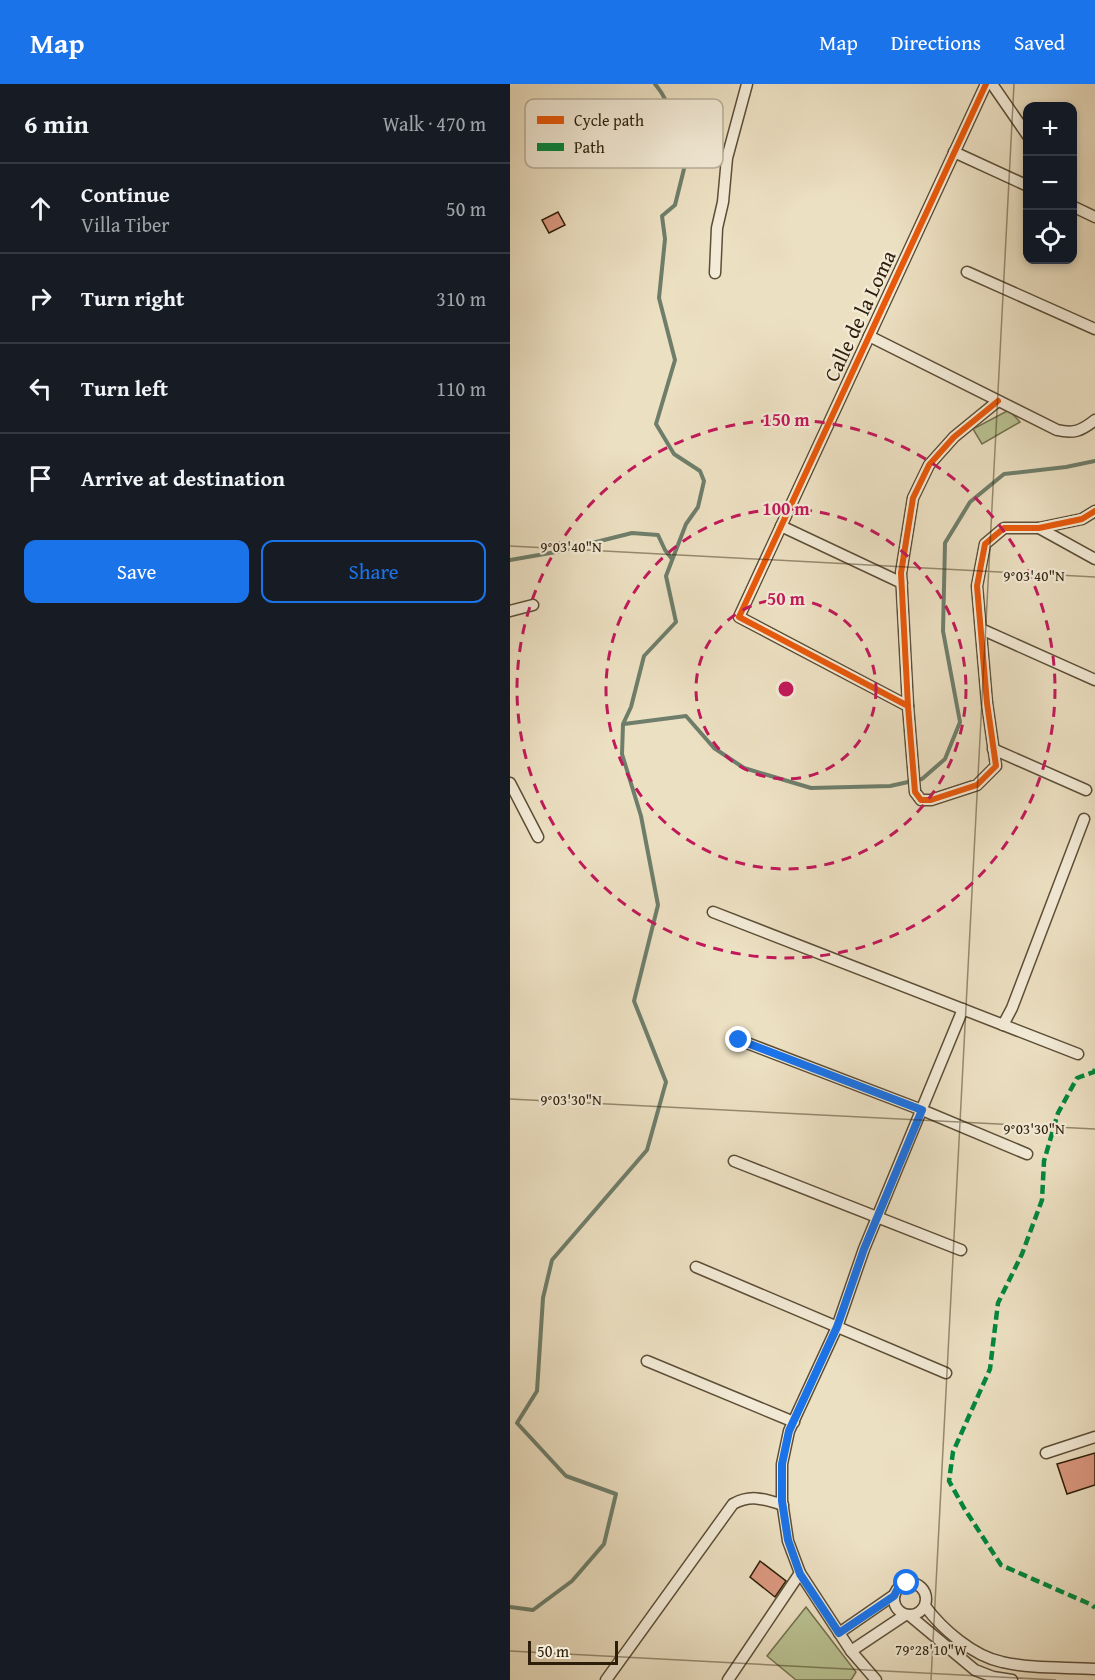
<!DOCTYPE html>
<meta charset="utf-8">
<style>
body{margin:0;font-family:"Gentium Book Plus",serif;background:#20242c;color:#f1f3f6}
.controls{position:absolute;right:18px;top:18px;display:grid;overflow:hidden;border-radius:12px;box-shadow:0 3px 9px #0003}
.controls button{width:54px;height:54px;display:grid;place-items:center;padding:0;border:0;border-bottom:2px solid #363941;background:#171b24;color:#f1f3f6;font:30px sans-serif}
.scale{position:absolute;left:18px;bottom:15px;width:90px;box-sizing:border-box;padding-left:6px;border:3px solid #2c1e09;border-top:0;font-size:16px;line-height:21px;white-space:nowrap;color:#2c1e09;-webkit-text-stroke:4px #f3ebd7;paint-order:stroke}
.stop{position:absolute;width:18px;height:18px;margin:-14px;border:4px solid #1a73e8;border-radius:50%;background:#fff}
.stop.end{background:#1a73e8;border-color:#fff;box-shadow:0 2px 6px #0008}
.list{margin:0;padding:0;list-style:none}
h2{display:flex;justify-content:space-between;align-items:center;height:78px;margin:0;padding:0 24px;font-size:26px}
h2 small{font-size:20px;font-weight:400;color:#9ea1a6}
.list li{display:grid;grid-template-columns:39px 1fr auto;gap:18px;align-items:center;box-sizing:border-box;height:90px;padding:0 24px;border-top:2px solid #363941}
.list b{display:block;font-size:22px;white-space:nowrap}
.list p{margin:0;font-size:20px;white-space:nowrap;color:#9ea1a6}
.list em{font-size:20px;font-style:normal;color:#9ea1a6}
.actions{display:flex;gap:12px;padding:18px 24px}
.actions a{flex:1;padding:14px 0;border:2px solid #1a73e8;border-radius:12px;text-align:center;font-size:21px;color:#1a73e8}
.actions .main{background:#1a73e8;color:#fff}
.icon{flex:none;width:33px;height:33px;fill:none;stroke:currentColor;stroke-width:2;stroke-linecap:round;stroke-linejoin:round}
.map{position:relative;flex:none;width:585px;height:1596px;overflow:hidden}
header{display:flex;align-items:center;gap:36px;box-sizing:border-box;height:84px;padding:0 30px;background:#1a73e8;color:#fff}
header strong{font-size:28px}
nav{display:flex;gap:33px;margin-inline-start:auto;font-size:21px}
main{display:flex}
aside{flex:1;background:#171b24}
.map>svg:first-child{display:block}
.green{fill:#b9c292;stroke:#72704e;stroke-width:1.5}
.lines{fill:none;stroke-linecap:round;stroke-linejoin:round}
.stream{stroke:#6e7e6b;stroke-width:4}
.building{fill:#dc9981;stroke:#2c1e09;stroke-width:1.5}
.street-casing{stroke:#5c4e37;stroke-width:13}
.street{stroke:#f3ebd7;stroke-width:10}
.quiet{stroke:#00873e;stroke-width:4.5;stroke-dasharray:9 4.5;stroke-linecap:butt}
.cycleway-casing{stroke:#f3ebd7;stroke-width:10}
.cycleway{stroke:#e8590c;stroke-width:6}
.route{stroke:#1a73e8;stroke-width:8}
.ticks{fill:none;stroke:#2c1e09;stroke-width:1.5;stroke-opacity:0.45}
.ring{fill:none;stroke:#c2185b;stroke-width:3;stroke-dasharray:10 8}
.labels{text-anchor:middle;stroke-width:4.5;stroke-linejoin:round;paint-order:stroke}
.street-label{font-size:21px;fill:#2c1e09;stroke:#f3ebd7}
.key{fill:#f3ebd7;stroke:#b7ae99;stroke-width:1.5}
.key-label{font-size:16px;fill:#2c1e09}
.ticks-label{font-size:15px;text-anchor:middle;fill:#2c1e09;stroke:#f3ebd7;stroke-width:4.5;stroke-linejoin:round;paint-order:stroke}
.centre{fill:#c2185b;stroke:#f3ebd7;stroke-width:3}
.ring-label{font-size:18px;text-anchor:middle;font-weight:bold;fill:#c2185b;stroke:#f3ebd7;stroke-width:4.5;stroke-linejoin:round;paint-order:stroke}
</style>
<header>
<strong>Map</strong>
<nav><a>Map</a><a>Directions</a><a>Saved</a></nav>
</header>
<main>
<aside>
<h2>6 min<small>Walk · 470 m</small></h2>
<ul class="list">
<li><svg class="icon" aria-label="ahead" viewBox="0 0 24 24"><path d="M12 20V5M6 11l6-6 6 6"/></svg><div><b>Continue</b><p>Villa Tiber</p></div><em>50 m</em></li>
<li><svg class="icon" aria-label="right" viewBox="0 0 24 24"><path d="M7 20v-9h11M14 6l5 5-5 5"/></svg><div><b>Turn right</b></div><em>310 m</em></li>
<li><svg class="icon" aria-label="left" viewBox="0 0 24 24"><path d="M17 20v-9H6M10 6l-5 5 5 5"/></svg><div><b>Turn left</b></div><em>110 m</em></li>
<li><svg class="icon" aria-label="arrive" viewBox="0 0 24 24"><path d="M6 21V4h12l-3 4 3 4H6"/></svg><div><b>Arrive at destination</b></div></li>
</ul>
<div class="actions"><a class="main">Save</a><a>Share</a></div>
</aside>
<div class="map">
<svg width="585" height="1596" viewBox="0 0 585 1596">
<rect width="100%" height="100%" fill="#ece0c2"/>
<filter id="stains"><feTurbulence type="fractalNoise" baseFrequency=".00333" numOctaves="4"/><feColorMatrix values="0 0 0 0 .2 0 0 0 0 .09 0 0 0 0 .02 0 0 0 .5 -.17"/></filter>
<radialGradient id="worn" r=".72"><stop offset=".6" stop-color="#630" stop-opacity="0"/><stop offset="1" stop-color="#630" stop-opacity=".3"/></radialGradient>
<!-- green -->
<g class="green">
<polygon points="499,326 510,338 472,360 463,345"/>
<polygon points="296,1523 346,1588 341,1596 286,1596 257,1572"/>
</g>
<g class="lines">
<!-- stream -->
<g class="stream">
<polyline points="0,476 46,468 122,449 148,451 155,466 162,475"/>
<polyline points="114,640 176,632 204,664 234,684 301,704 380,702 412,695 435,675 450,638 433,547 435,459 460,418 494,390 556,383 585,377"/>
<path d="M 0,1523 L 23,1526 L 62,1497 L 94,1460 L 106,1410 L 56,1392 L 7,1339 L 27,1307 L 33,1214 L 42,1176 L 137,1066 L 156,998 L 124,917 L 148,821 L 131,732 L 112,670 L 113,640 L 121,623 L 134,572 L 166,538 L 156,492 L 176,440 L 188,423 L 194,397 L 190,387 L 164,370 L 146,340 L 165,276 L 149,214 L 155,155 L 152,132 L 165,121 L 175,81 L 152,63 C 160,35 165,24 145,0"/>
</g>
</g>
<!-- building -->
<g class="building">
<polygon points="48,128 55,141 39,149 32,136"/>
<polygon points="585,1369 585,1401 557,1410 547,1380"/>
<polygon points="250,1477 276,1497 265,1513 240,1493"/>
</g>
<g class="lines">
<!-- street casing -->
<g class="street-casing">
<g id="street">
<polyline points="482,0 518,52"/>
<polyline points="444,68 518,102"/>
<polyline points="562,122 585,133"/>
<polyline points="457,188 585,245"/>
<polyline points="205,189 207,144 213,118 217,74 237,0"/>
<path d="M 359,252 L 547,346 C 564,350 571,347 585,336"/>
<polyline points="488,317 444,353 419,381 403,414 391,489 398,622 405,708 411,716 421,716 467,701 486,682 477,619 467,502 475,460 494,444 529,444 572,435 585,427"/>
<polyline points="271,442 392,499"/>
<polyline points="529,444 585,475"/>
<polyline points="0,527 23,521"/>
<polyline points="471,545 585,596"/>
<polyline points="398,622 229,533 476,0"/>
<polyline points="483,665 576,706"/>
<polyline points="0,699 28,753"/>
<polyline points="203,828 568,970"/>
<polyline points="493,941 502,924 574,735"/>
<polyline points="229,956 412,1026 517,1070"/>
<polyline points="224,1077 451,1166"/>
<polyline points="186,1183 436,1289"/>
<polyline points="137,1277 284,1338"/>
<polyline points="536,1369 585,1353"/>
<circle cx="400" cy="1515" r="16"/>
<path d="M 415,1522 C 432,1545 463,1572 492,1578 C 522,1585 555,1583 585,1585"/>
<polyline points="399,1531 465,1586 483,1593 502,1596"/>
<polyline points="329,1549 384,1511"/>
<polyline points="341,1567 395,1531"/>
<path d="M 96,1596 L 223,1420 C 241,1410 254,1415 273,1421"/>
<polyline points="218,1596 290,1489"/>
<polyline points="366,1596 341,1567 290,1489 278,1457 272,1417 272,1380 279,1347 327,1243 354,1165 453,925"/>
</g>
</g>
<!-- street -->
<use href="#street" class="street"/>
<!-- quiet -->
<polyline class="quiet" points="585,985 584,988 567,994 548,1029 534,1077 532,1116 512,1170 488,1219 480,1285 443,1368 439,1397 454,1424 491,1481 582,1521 585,1524"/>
<!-- cycleway casing -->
<g class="cycleway-casing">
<g id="cycleway">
<polyline points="488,317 444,353 419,381 403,414 391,489 398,622 405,708 411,716 421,716 467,701 486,682 477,619 467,502 475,460 494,444 529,444 572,435 585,427"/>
<polyline points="398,622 229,533 476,0"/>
</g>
</g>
<!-- cycleway -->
<use href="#cycleway" class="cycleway"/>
</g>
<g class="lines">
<!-- route -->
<polyline class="route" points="229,956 412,1026 354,1165 327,1243 279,1347 272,1380 272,1417 278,1456 290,1490 329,1549 384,1512 387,1506 397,1499"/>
</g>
<!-- ticks -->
<path class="ticks" d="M 0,462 L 585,493M 0,1015 L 585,1045M 0,1567 L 546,1596M 421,1596 L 504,0"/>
<!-- distance rings -->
<g class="ring">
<circle cx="276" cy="605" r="90"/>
<circle cx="276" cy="605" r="180"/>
<circle cx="276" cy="605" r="269"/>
</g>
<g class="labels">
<!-- street labels -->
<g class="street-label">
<text transform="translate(350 232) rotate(-65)" y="7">Calle de la Loma</text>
</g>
</g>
<!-- legend -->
<rect x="15" y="15" width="198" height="69" rx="9" class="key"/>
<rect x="27" y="32" width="27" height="8" fill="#e8590c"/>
<rect x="27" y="59" width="27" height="8" fill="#00873e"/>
<g class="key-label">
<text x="64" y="42">Cycle path</text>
<text x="64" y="69">Path</text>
</g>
<g class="ticks-label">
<text x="61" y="468">9°03'40"N</text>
<text x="524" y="497">9°03'40"N</text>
<text x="61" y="1021">9°03'30"N</text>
<text x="524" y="1050">9°03'30"N</text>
<text x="421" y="1571">79°28'10"W</text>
</g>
<circle cx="276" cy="605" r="9" class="centre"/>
<g class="ring-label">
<text x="276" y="342">150 m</text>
<text x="276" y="431">100 m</text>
<text x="276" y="521">50 m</text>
</g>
<rect width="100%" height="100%" filter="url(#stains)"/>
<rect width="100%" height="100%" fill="url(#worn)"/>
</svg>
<div class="controls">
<button>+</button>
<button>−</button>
<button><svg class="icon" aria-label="locate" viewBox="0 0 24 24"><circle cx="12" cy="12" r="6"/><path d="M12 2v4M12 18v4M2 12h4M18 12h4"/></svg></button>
</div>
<div class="scale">50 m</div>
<div class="stop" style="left:397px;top:1499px"></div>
<div class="stop end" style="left:229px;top:956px"></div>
</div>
</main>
